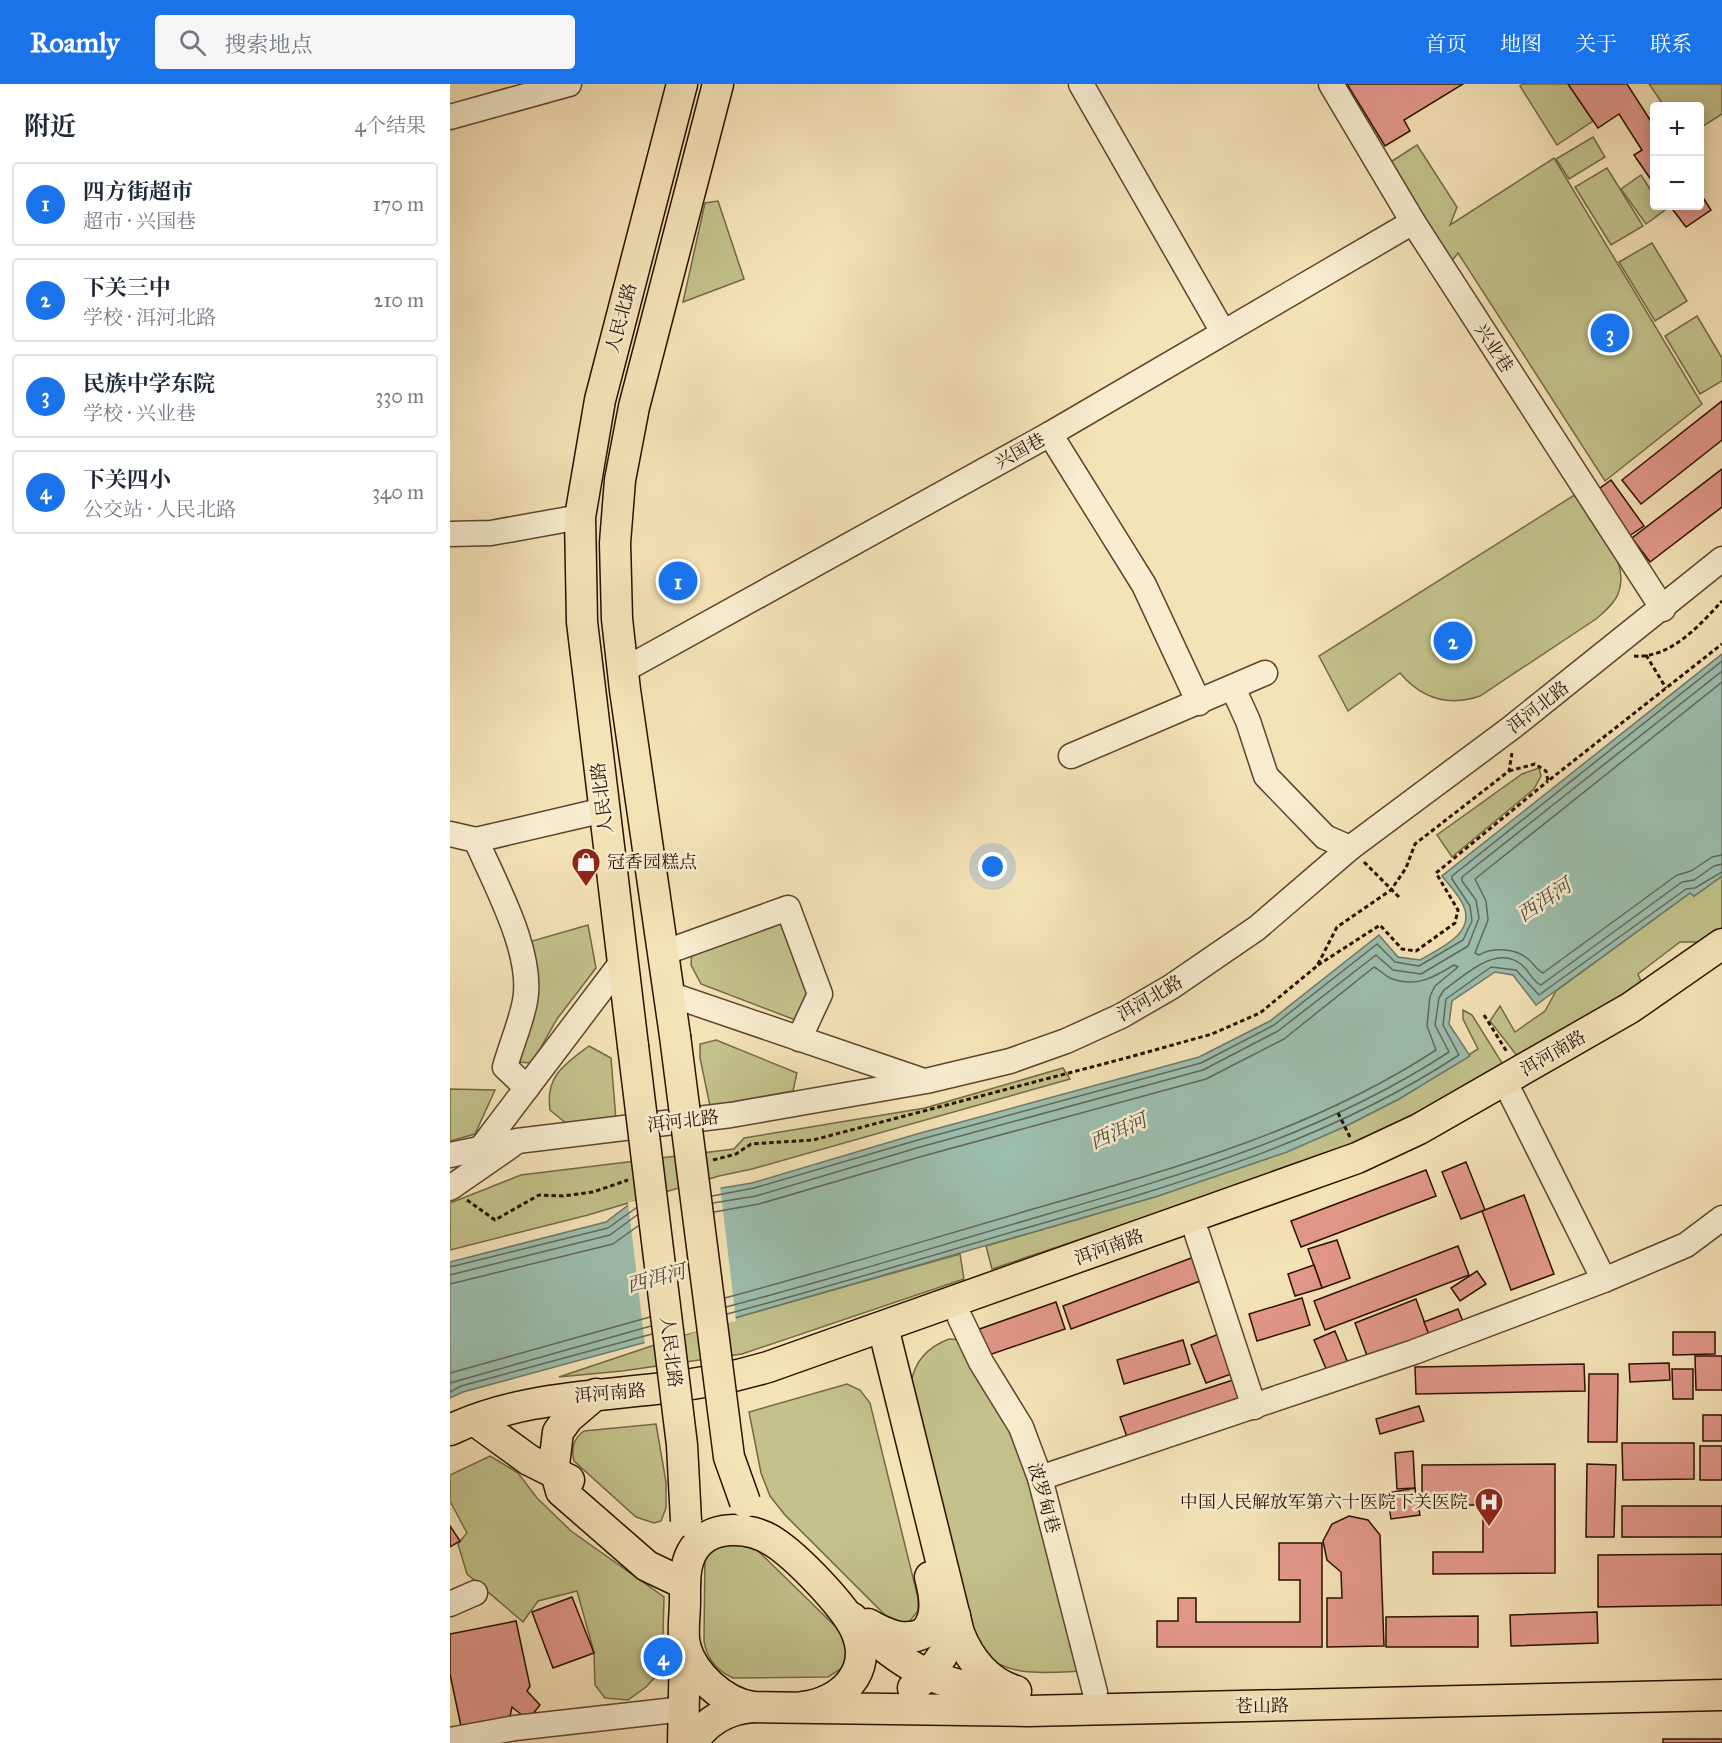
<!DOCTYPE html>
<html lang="zh">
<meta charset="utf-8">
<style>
body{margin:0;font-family:"IM FELL Great Primer","Noto Serif SC",serif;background:#f6f6f7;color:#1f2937}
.controls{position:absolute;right:18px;top:18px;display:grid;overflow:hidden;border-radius:6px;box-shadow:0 3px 15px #0003}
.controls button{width:54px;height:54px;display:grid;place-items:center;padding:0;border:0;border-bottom:2px solid #e0e1e3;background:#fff;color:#1f2937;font:30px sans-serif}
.you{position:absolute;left:543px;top:783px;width:21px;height:21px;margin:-15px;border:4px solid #fff;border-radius:50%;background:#1a73e8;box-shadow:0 0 0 9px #1a73e833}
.badge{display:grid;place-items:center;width:39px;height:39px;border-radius:50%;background:#1a73e8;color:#fff;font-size:20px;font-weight:700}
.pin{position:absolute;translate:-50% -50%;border:3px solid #fff;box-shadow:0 2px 6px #0006}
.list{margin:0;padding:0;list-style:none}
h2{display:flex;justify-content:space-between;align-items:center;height:78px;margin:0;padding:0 24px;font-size:26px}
h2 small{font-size:20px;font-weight:400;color:#747a83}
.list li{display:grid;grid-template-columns:39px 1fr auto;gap:18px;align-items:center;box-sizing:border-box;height:84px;margin:0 12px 12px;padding:0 12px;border:2px solid #e0e1e3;border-radius:6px}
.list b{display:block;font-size:22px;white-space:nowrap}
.list p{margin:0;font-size:20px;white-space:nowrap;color:#747a83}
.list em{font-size:20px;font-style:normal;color:#747a83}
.icon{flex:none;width:33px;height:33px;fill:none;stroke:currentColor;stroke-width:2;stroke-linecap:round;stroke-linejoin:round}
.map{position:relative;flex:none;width:1272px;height:1659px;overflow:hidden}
header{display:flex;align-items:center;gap:36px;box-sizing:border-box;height:84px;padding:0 30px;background:#1a73e8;color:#fff}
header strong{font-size:28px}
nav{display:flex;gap:33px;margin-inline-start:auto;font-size:21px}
.search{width:420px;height:54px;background:#f6f6f7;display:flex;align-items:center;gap:15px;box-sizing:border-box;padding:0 21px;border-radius:6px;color:#747a83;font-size:22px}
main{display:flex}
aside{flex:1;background:#fff}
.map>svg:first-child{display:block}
.green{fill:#c2c28a;stroke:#766845;stroke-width:1.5}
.water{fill:#9cbeae;stroke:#6f7868;stroke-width:1.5}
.pier{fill:#f5e3b8}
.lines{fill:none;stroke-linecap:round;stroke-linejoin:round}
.shore{stroke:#646657;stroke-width:1.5}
.building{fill:#e2978b;stroke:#2b0f00;stroke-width:1.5}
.minor-casing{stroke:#5e442e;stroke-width:27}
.major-casing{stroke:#2b0f00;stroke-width:33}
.path{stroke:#2b0f00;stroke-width:3;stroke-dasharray:4.5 3;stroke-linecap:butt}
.minor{stroke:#f8edd1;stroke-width:24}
.major{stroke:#f5e3b8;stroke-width:30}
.major-bridge-casing{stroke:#2b0f00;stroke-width:33;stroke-linecap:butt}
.major-bridge{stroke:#f5e3b8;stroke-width:30}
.labels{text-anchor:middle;stroke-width:5;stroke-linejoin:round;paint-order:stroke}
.street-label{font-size:18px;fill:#2b0f00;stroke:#f8edd1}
.poi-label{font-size:18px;fill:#2b0f00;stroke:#f8edd1;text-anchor:start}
.water-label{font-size:20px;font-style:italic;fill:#534c3d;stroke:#f8edd1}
</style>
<header>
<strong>Roamly</strong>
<div class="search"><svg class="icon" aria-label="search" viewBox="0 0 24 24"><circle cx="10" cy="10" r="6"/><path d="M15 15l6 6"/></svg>搜索地点</div>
<nav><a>首页</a><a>地图</a><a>关于</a><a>联系</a></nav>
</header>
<main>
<aside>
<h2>附近<small>4个结果</small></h2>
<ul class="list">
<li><span class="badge">1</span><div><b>四方街超市</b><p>超市 · 兴国巷</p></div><em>170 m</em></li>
<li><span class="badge">2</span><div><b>下关三中</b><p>学校 · 洱河北路</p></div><em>210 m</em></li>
<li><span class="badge">3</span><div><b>民族中学东院</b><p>学校 · 兴业巷</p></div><em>330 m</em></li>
<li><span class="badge">4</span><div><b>下关四小</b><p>公交站 · 人民北路</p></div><em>340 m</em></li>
</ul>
</aside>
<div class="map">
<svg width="1272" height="1659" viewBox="0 0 1272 1659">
<rect width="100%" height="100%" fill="#f5e3b8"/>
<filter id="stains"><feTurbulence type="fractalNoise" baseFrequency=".00333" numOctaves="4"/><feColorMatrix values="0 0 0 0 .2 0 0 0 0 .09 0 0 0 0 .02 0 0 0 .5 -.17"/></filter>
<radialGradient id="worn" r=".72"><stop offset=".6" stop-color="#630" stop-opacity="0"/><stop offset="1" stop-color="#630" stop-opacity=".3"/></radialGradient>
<!-- green -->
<g class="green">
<polygon points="1073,0 1118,0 1143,37 1107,61 1070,2"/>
<polygon points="1199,0 1272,0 1272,30 1250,44 1250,22 1214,22"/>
<polygon points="1143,53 1155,73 1119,95 1106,75"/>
<polygon points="967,61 1007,123 1000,141 1104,74 1252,320 1155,397 1008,169 1001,178 939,79"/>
<polygon points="1157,84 1193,142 1161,161 1125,103"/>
<polygon points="1191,91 1204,111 1204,122 1212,122 1215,126 1196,140 1171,105"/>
<polygon points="268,117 294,195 233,218 255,119"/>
<polygon points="1202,159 1237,217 1205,237 1169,178"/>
<polygon points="1247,232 1272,274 1272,297 1250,310 1215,252"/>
<path d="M 1126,410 C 1143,435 1182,477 1168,510 C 1164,520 1154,528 1146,535 L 1030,612 C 998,623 972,615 950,589 L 898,627 L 869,572 Z"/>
<polygon points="1089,684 1091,692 1084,705 1002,773 987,751 1072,690"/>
<polygon points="1272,792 1272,849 1260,858 1230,858 1188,890 1194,905 1071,977 1040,937 1050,922 1065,948 1095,927 1106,907 1240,809 1244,812"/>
<polygon points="335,829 362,896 348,937 251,900 241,881 242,864"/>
<polygon points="138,841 146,884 107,935 82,979 66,978 79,858"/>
<polygon points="1013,926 1022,931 1057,987 939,1051 542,1185 536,1162 708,1112 894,1043 949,1015 1028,965 1013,935"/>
<polygon points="266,956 347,989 343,1007 260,1022 250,974 250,960"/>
<path d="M 139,962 L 161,974 L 166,1036 L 117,1040 L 100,1026 C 95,992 115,980 139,962 Z"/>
<polygon points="613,984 620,995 302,1085 269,1092 138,1131 0,1166 0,1119 71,1091 284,1065 294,1054 475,1024"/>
<polygon points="0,1005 45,1006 25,1050 0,1057"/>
<polygon points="510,1170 514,1195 292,1270 172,1287 109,1293 288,1233"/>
<path d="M 499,1255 L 513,1256 L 583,1391 L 633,1587 C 602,1588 558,1595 534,1569 C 529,1564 526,1555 522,1549 L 461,1300 C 464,1277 478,1263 499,1255 Z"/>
<polygon points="397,1300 410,1306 420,1319 468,1514 468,1527 459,1538 451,1538 435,1531 335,1431 320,1412 311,1389 299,1328"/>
<path d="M 206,1340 L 216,1398 L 216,1424 L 211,1437 L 204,1439 L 186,1433 L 124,1377 C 121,1365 124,1354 134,1347 Z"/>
<polygon points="40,1372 68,1389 87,1414 121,1447 214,1513 212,1586 196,1603 178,1616 155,1614 145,1601 144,1568 127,1507 88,1517 73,1538 17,1490 8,1460 17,1449 0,1417 0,1391"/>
<path d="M 271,1457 L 304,1463 L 387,1544 L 397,1560 L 397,1577 L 392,1584 L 378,1593 L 283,1594 C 266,1586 257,1575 254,1557 L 255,1469 Z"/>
</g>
<!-- water -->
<path class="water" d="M 1272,570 L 1272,792 L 1244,812 L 1240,809 L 1086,921 L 1063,891 L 1045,888 L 1002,917 L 999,940 L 1020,972 L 949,1015 L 894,1043 L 837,1068 L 708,1112 L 288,1233 L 13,1308 L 0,1314 L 0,1178 L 156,1138 L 181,1119 L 302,1099 L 467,1050 L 749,973 L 820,937 L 929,851 L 948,873 L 970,876 C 988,865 1025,851 1014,823 C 1010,812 999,801 992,792 Z"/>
<!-- pier -->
<polygon class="pier" points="270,1101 286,1237 195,1261 178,1118"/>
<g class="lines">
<!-- shore -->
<g class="shore">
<path d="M 1272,598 L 1025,795 L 1036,817 L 1038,836 L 1025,869 L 1029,871 C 1043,863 1067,864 1079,876 C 1084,880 1087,886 1093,889 L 1227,791 L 1241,787 L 1262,773 L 1272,771"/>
<polyline points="262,1112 304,1104 468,1056 751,979 824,941 927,860 945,878 969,882 1013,856 1022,837 1020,822 1002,795 1002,792 1272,577"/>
<polyline points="263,1119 306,1112 470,1063 753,986 828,947 926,871 943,886 971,890 1018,862 1029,834 1026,816 1012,797 1012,793 1272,587"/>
<path d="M 264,1128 L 309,1120 L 473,1072 L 756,995 L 834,955 L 924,883 C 930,886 934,891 940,894 C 965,904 983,894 1004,881 L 1008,883 L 985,902 L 980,912 L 977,942 L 986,966 C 861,1048 715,1087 573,1128 C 474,1157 375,1187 275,1214"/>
<polyline points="0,1183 158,1144 186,1124"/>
<polyline points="0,1191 160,1151 187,1131"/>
<polyline points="0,1200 163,1160 188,1142"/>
<path d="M 276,1223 C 376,1197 475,1166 574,1137 C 721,1094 869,1053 999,968 L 985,941 L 989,914 L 994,906 C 1014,892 1047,859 1072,881 C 1079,887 1083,898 1091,901 L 1232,798 L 1244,796 L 1264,782 L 1272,780"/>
<path d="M 277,1230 C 375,1204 472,1175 569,1146 C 722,1102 875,1059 1009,971 L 993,941 L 996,915 L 1041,883 L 1066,886 L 1089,911 L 1236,805 L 1245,804 L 1272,788"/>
<polyline points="0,1289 200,1233"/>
<polyline points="0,1299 201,1242"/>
<polyline points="0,1308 11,1302 202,1250"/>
</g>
</g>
<!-- building -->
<g class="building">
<polygon points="897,0 1013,0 954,36 960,47 935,62"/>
<polygon points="1118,0 1177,0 1204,42 1204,100 1184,71 1192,66 1169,30 1148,44"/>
<polygon points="1250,109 1261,126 1236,143 1220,122 1250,122"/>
<polygon points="1272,317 1272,356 1191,420 1172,396"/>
<polygon points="1272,385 1272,423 1200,478 1182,454"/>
<polygon points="1161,396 1194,442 1179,452 1146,407"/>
<polygon points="1016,1078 1035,1126 1011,1135 992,1088"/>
<polygon points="976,1086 986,1112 851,1163 841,1137"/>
<polygon points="1074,1111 1104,1190 1061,1206 1032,1127"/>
<polygon points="887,1156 900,1194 872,1204 858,1165"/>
<polygon points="1008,1162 1019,1191 875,1246 864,1217"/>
<polygon points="744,1173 753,1196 621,1245 613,1222"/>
<polygon points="864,1181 872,1204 845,1212 838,1190"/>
<polygon points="1027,1187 1036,1200 1010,1217 1001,1204"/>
<polygon points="852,1214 860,1241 807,1257 799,1230"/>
<polygon points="966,1215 980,1253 919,1277 905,1239"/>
<polygon points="606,1218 615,1245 530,1274 521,1248"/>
<polygon points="1008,1225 1014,1240 980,1253 974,1238"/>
<polygon points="885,1247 898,1279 877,1287 864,1256"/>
<polygon points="1223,1248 1265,1248 1265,1270 1223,1271"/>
<polygon points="769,1250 784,1289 756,1299 741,1261"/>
<polygon points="733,1256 740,1280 674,1300 667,1276"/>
<polygon points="1245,1272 1272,1272 1272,1306 1246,1306"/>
<polygon points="1219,1279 1220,1296 1180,1298 1179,1280"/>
<polygon points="1134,1280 1135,1307 966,1310 965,1283"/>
<polygon points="1222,1285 1243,1285 1243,1315 1223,1315"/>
<polygon points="1139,1290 1168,1290 1167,1358 1138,1358"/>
<polygon points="786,1295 794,1318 678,1356 670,1333"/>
<polygon points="969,1322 974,1337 930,1350 926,1335"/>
<rect x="1253" y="1331" width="19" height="26"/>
<polygon points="1172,1359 1244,1359 1244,1395 1173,1396"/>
<rect x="1250" y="1362" width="22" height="34"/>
<polygon points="963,1367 965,1404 947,1405 945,1369"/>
<polygon points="1105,1380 1105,1489 983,1490 983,1468 1033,1468 1033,1421 972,1421 972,1381"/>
<polygon points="1137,1380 1166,1381 1164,1453 1136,1453"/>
<polygon points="965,1404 970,1431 941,1435 937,1409"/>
<rect x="1172" y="1422" width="100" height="31"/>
<polygon points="899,1432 918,1436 930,1451 934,1562 877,1563 877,1514 892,1514 891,1488 877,1476 873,1457 882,1440"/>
<polygon points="0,1442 10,1457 0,1463"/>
<polygon points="829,1459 872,1459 872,1563 707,1563 707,1537 728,1537 728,1514 746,1514 746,1538 850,1538 850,1496 829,1496"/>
<polygon points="1272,1470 1272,1521 1148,1523 1148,1471"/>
<polygon points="122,1513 144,1569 103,1584 82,1528"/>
<polygon points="1147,1528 1148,1559 1061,1562 1060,1531"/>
<polygon points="1028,1532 1028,1563 936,1563 936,1533"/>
<polygon points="66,1537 80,1602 77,1607 90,1621 78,1636 62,1623 59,1637 12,1647 0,1590 0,1550"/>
<rect x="1213" y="1655" width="59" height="4"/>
</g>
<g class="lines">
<!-- minor casing -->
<g class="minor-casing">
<g id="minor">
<polyline points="631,0 773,248"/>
<polyline points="881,0 963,138 1213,525"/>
<polyline points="0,33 119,0"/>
<polyline points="600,350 694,501 749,619"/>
<polyline points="0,450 41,449 130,433"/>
<polyline points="172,587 600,350 963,138"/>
<polyline points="783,604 798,637 816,692 875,753 900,764"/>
<polyline points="621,672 815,589"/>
<polyline points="0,750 26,756"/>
<polyline points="213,869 338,824 370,910 349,955"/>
<polyline points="219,910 474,997"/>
<path d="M 77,1004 L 55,983 C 61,961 71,939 75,917 C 84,869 45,800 26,756 L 154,726"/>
<polyline points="1062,1012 1154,1196"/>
<polyline points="32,1063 172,878"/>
<polyline points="0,1071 67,1057 281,1031 476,997 560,977 616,957 671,932 721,903 807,844 900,764 1061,644 1272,475"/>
<polyline points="0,1104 62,1061"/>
<polyline points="747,1150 804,1323"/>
<polyline points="510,1234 531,1278 571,1343 590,1394 645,1608"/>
<polyline points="590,1394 964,1268 1154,1196 1236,1161 1272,1134"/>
<polyline points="0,1520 25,1509"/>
<polyline points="0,1656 65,1644 234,1625"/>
</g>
</g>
<!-- major casing -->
<g class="major-casing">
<g id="major">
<polyline points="225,952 175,606 167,535 165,459 170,396 184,323 268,0"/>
<polyline points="183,962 132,538 130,433 150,316 232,0"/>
<path d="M 433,1243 L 509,1549 C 519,1575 538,1599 566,1607"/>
<polyline points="146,1310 118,1334 108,1348 104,1381 111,1407 197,1482 235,1500"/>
<polyline points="24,1336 79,1376 119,1396"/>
<path d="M 0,1346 C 65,1315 135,1313 205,1305 C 244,1301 281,1294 318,1283 L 907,1074 L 969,1045 L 1180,924 L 1272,860"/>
<path d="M 402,1534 C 452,1584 490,1604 562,1609"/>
<path d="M 418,1540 C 435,1550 455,1559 474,1549 C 489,1534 485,1512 480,1493"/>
<path d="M 463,1604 C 485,1586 504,1561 505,1532"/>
<path d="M 353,1623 C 390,1619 424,1588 406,1547 C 395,1522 347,1473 324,1458 C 300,1442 258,1439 242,1468 C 234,1482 235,1501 235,1517 C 235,1531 232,1549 235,1562 C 243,1591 274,1619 303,1623 L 578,1627 L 1272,1611"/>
<polyline points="233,1659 235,1561"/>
<path d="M 242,1659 C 257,1636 277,1625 303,1623"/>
</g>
</g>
<!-- path -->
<g class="path">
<polyline points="1196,571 1216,604"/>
<path d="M 1184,572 C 1220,575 1250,541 1272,517"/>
<polyline points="1059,687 1085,680 1096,687 1098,697 1272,560"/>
<polyline points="914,778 951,815"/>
<polyline points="868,881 930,841 952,865 966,867 1005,839 1008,826 986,789 1098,697"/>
<polyline points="1034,931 1057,968"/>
<polyline points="888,1029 900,1053"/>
<polyline points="263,1076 286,1070 301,1060 363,1056 676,974 762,950 810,929 867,882 887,843 941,806 956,784 965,760 1059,687 1062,669"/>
<polyline points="17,1116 45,1136 89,1111 113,1112 143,1108 178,1096"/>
</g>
<!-- minor -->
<use href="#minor" class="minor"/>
<!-- major -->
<use href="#major" class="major"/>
<!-- major-bridge casing -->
<g class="major-bridge-casing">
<g id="major-bridge">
<polyline points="225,952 279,1373 295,1418"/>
<polyline points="183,962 232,1361 236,1437"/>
</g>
</g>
<!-- major-bridge -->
<use href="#major-bridge" class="major-bridge"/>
</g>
<!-- icons -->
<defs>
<g id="shop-pin" transform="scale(1.5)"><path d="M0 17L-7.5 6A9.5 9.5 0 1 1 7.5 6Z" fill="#8f2418" stroke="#f8edd1"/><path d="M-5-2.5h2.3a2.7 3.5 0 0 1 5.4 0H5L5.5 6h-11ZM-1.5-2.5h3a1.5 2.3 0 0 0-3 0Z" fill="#fff"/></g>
<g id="hospital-pin" transform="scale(1.5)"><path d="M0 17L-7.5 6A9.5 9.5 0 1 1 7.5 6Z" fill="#8f2418" stroke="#f8edd1"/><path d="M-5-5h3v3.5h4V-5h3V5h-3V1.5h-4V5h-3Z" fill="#fff"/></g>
</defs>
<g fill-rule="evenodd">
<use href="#shop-pin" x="136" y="778"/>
<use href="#hospital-pin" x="1039" y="1418"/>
</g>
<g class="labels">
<!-- street labels -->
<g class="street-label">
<text transform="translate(171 234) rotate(-75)" y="6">人民北路</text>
<text transform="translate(1044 264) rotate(57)" y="6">兴业巷</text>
<text transform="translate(570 367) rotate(-29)" y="6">兴国巷</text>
<text transform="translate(1088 623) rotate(-38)" y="6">洱河北路</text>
<text transform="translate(152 714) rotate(-97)" y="6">人民北路</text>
<text transform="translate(700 914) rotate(-30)" y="6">洱河北路</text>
<text transform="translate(1103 969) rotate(-30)" y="6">洱河南路</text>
<text transform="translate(233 1037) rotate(-7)" y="6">洱河北路</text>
<text transform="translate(659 1163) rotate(-20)" y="6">洱河南路</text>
<text transform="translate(221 1268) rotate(83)" y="6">人民北路</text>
<text transform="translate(160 1309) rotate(-5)" y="6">洱河南路</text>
<text transform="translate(594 1414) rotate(74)" y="6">波罗甸巷</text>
<text transform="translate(812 1622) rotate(-1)" y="6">苍山路</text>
</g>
<!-- poi labels -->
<g class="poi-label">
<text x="157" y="784">冠香园糕点</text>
<text x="1018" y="1424" text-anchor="end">中国人民解放军第六十医院下关医院</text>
</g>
<!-- water labels -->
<g class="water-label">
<text transform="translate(1094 816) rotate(-34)" y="7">西洱河</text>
<text transform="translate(668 1047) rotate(-24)" y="7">西洱河</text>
<text transform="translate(206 1194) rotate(-15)" y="7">西洱河</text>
</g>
</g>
<rect width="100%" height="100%" filter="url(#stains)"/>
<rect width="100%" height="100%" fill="url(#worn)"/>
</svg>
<div class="controls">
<button>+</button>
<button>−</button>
</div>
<div class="you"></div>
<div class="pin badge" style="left:228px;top:497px">1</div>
<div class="pin badge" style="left:1003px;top:557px">2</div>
<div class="pin badge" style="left:1160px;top:249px">3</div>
<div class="pin badge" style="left:213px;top:1573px">4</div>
</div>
</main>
